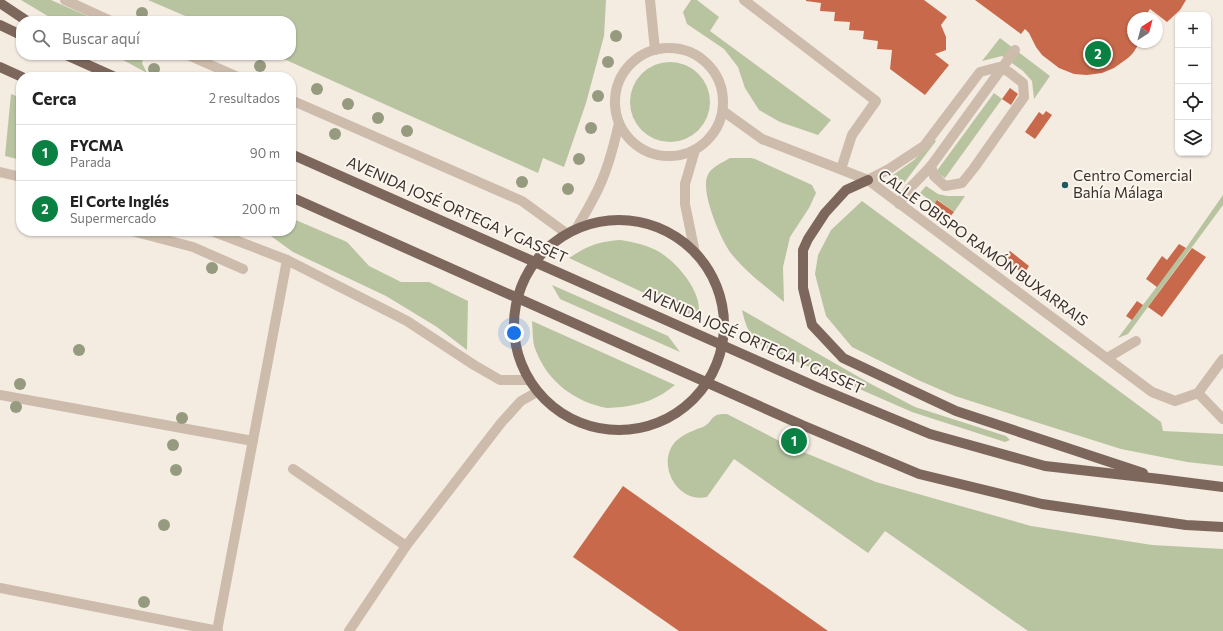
<!DOCTYPE html>
<html lang="es">
<meta charset="utf-8">
<style>
body{margin:0;font-family:Commissioner,sans-serif;background:#f2f2f2;color:#222}
.controls{position:absolute;right:12px;top:12px;display:grid;overflow:hidden;border-radius:8px;box-shadow:0 1px 3px #0004}
.controls button{width:36px;height:36px;display:grid;place-items:center;padding:0;border:0;border-bottom:1px solid #e0e0e0;background:#fff;color:#222;font:20px sans-serif}
.compass{position:absolute;left:1127px;top:12px;width:36px;height:36px;border-radius:50%;background:#fff;box-shadow:0 1px 3px #0004;rotate:36deg}
.you{position:absolute;left:514px;top:333px;width:14px;height:14px;margin:-10px;border:3px solid #fff;border-radius:50%;background:#1a73e8;box-shadow:0 0 0 6px #1a73e833}
.badge{display:grid;place-items:center;width:26px;height:26px;border-radius:50%;background:#0b8043;color:#fff;font-size:13px;font-weight:700}
.pin{position:absolute;translate:-50% -50%;border:2px solid #fff;box-shadow:0 1px 4px #0006}
.list{margin:0;padding:0;list-style:none}
h2{display:flex;justify-content:space-between;align-items:center;height:52px;margin:0;padding:0 16px;font-size:17px}
h2 small{font-size:13px;font-weight:400;color:#767676}
.list li{display:grid;grid-template-columns:26px 1fr auto;gap:12px;align-items:center;box-sizing:border-box;height:56px;padding:0 16px;border-top:1px solid #e0e0e0}
.list b{display:block;font-size:15px;white-space:nowrap}
.list p{margin:0;font-size:13px;white-space:nowrap;color:#767676}
.list em{font-size:13px;font-style:normal;color:#767676}
.icon{flex:none;width:22px;height:22px;fill:none;stroke:currentColor;stroke-width:2;stroke-linecap:round;stroke-linejoin:round}
.map{position:relative;flex:none;width:1223px;height:631px;overflow:hidden}
.search{position:absolute;background:#fff;box-shadow:0 1px 3px #0004;left:16px;top:16px;width:280px;height:44px;display:flex;align-items:center;gap:10px;box-sizing:border-box;padding:0 14px;border-radius:16px;color:#767676;font-size:15px}
.panel{position:absolute;background:#fff;box-shadow:0 1px 3px #0004;left:16px;top:72px;width:280px;height:164px;border-radius:16px}
.map>svg:first-child{display:block}
.green{fill:#b8c4a0}
.building{fill:#c8694b}
.lines{fill:none;stroke-linecap:round;stroke-linejoin:round}
.minor{stroke:#cdbbac;stroke-width:10}
.major{stroke:#7d675c;stroke-width:10}
.tree{fill:#969b7f}
.poi-dot{fill:#1f5a5e;stroke:#fbf5ee;stroke-width:1.5}
.labels{text-anchor:middle;stroke-width:4;stroke-linejoin:round;paint-order:stroke}
.poi-label{font-size:15px;fill:#3b302b;stroke:#fbf5ee;text-anchor:start}
.street-label{font-size:15px;fill:#3b302b;stroke:#fbf5ee}
</style>
<div class="map">
<svg width="1223" height="631" viewBox="0 0 1223 631">
<rect width="100%" height="100%" fill="#f4ebe1"/>
<!-- green -->
<g class="green">
<polygon points="21,0 51,0 99,21 56,21"/>
<polygon points="148,0 606,0 604,36 586,103 564,167 543,158 538,173 275,55 291,55 291,21 197,21"/>
<polygon points="691,0 697,0 719,17 710,31 831,120 818,135 780,122 759,110 745,88 738,67 724,49 687,24 683,12"/>
<polygon points="1000,38 1050,76 1034,99 1032,81 1023,71 1002,56 982,61"/>
<polygon points="114,55 144,55 142,63 147,73"/>
<circle cx="670" cy="102" r="40"/>
<polygon points="994,93 1002,99 945,178 936,172"/>
<polygon points="11,94 21,98 21,160 5,156"/>
<polygon points="934,140 936,141 904,183 893,175 914,160"/>
<path d="M 730,158 L 751,158 L 755,159 L 812,185 L 816,193 L 809,208 L 790,237 L 783,267 L 784,302 C 767,287 748,274 734,257 C 722,244 701,194 707,177 C 710,167 722,163 730,158 Z"/>
<polygon points="926,186 938,194 947,196 965,196 954,212 938,200 935,204 920,193"/>
<polygon points="1223,195 1223,205 1128,334 1118,338 1186,248"/>
<polygon points="862,201 1161,422 1163,431 1223,434 1223,466 1187,462 1121,449 1045,425 955,396 918,380 852,347 826,316 815,274 818,255 831,230"/>
<polygon points="291,218 347,242 369,266 401,282 429,282 468,301 467,350 437,327 386,296 293,252 264,231 291,231"/>
<path d="M 620,240 C 633,242 649,245 661,253 C 676,263 693,282 698,301 C 699,307 699,313 700,319 L 569,258 C 589,245 597,242 620,240 Z"/>
<polygon points="552,285 668,336 680,352 560,299"/>
<path d="M 742,310 L 871,384 L 915,407 L 1006,436 L 1010,440 L 1005,442 L 912,412 L 766,348 C 750,337 746,328 742,310 Z"/>
<path d="M 532,321 L 675,385 C 658,399 643,404 622,407 C 617,407 612,408 607,408 C 575,402 548,382 536,351 C 532,343 533,330 532,321 Z"/>
<path d="M 727,414 L 791,447 L 876,482 L 1031,526 L 1152,545 L 1223,549 L 1223,631 L 1028,631 L 885,531 L 868,553 L 734,459 L 707,497 C 677,504 655,463 676,441 C 680,437 689,432 695,430 C 698,428 703,428 706,425 C 710,423 711,418 715,416 C 718,414 724,414 727,414 Z"/>
</g>
<!-- building -->
<g class="building">
<polygon points="806,0 924,0 947,17 941,25 946,37 946,50 935,54 949,65 925,95 890,69 892,50 877,49 878,41 863,39 864,31 849,30 850,22 834,21 835,12 820,11 821,3 806,1"/>
<polygon points="975,0 1186,0 1180,10 1167,22 1150,9 1146,15 1146,18 1133,18 1133,42 1140,42 1133,53 1128,58 1114,68 1102,73 1087,75 1074,74 1059,68 1042,55 1036,47 1029,33 1025,29 1021,34"/>
<polygon points="1010,88 1018,94 1011,105 1002,99"/>
<polygon points="1046,111 1052,115 1035,139 1025,132 1039,112 1043,115"/>
<polygon points="937,200 954,212 949,218 933,207"/>
<polygon points="1179,244 1186,248 1157,287 1146,279 1162,256 1167,260"/>
<polygon points="1192,248 1206,257 1162,317 1148,307"/>
<polygon points="1010,251 1029,266 1024,274 1003,259"/>
<polygon points="1137,301 1143,305 1132,320 1126,316"/>
<polygon points="623,486 828,631 679,631 573,557"/>
</g>
<g class="lines">
<!-- minor -->
<g class="minor">
<polyline points="65,0 111,21"/>
<polyline points="650,0 655,50"/>
<polyline points="744,0 876,101 852,135 841,169"/>
<circle cx="669" cy="102" r="54"/>
<polyline points="188,55 238,77"/>
<polyline points="291,100 522,201 566,233"/>
<polyline points="723,111 762,139 868,180 1152,392 1175,401 1198,393"/>
<polyline points="0,172 21,177"/>
<polyline points="868,180 889,169 924,146 980,72 999,67 1009,72 1023,83 1024,97 974,168 962,183 945,186 934,176 931,166 1015,50"/>
<polyline points="899,204 910,188 931,166"/>
<path d="M 576,229 C 582,219 588,209 593,199 C 606,176 613,149 619,123"/>
<polyline points="132,231 193,247 243,269"/>
<polyline points="212,231 287,260 407,321 474,365 500,380 528,380"/>
<polyline points="695,253 685,204 685,184 695,150"/>
<polyline points="1107,358 1136,341"/>
<polyline points="1198,393 1223,359"/>
<polyline points="1198,393 1223,419"/>
<polyline points="0,395 253,441"/>
<polyline points="293,469 406,546"/>
<polyline points="0,588 218,631"/>
<polyline points="217,631 287,260"/>
<polyline points="349,631 406,546 501,423 521,401 537,392"/>
</g>
<!-- major -->
<g class="major">
<polyline points="0,3 27,21"/>
<polyline points="0,25 21,35"/>
<polyline points="66,55 115,77"/>
<polyline points="0,67 22,77"/>
<polyline points="291,154 819,388 930,434 1045,466 1160,479 1223,487"/>
<polyline points="868,180 846,190 825,213 808,239 803,250 803,288 812,325 843,358 956,411 1143,473"/>
<polyline points="291,197 802,425 919,474 1042,504 1186,525 1223,527"/>
<circle cx="619" cy="325" r="105"/>
</g>
</g>
<!-- trees -->
<g class="tree">
<circle cx="142" cy="13" r="6"/>
<circle cx="616" cy="36" r="6"/>
<circle cx="608" cy="62" r="6"/>
<circle cx="260" cy="66" r="6"/>
<circle cx="154" cy="69" r="6"/>
<circle cx="317" cy="89" r="6"/>
<circle cx="598" cy="96" r="6"/>
<circle cx="348" cy="104" r="6"/>
<circle cx="378" cy="118" r="6"/>
<circle cx="591" cy="128" r="6"/>
<circle cx="407" cy="131" r="6"/>
<circle cx="335" cy="134" r="6"/>
<circle cx="579" cy="159" r="6"/>
<circle cx="522" cy="182" r="6"/>
<circle cx="568" cy="189" r="6"/>
<circle cx="212" cy="268" r="6"/>
<circle cx="79" cy="350" r="6"/>
<circle cx="20" cy="384" r="6"/>
<circle cx="16" cy="407" r="6"/>
<circle cx="182" cy="418" r="6"/>
<circle cx="173" cy="445" r="6"/>
<circle cx="176" cy="470" r="6"/>
<circle cx="164" cy="525" r="6"/>
<circle cx="144" cy="602" r="6"/>
</g>
<!-- markers -->
<circle class="poi-dot" cx="1065" cy="185" r="4"/>
<g class="labels">
<!-- poi labels -->
<g class="poi-label">
<text x="1073" y="181">Centro Comercial<tspan x="1073" dy="17">Bahía Málaga</tspan></text>
</g>
<!-- street labels -->
<g class="street-label">
<text transform="translate(457 210) rotate(24)" y="5">AVENIDA JOSÉ ORTEGA Y GASSET</text>
<text transform="translate(983 248) rotate(36)" y="5">CALLE OBISPO RAMÓN BUXARRAIS</text>
<text transform="translate(753 341) rotate(24)" y="5">AVENIDA JOSÉ ORTEGA Y GASSET</text>
</g>
</g>
</svg>
<div class="controls">
<button>+</button>
<button>−</button>
<button><svg class="icon" aria-label="locate" viewBox="0 0 24 24"><circle cx="12" cy="12" r="6"/><path d="M12 2v4M12 18v4M2 12h4M18 12h4"/></svg></button>
<button><svg class="icon" aria-label="layers" viewBox="0 0 24 24"><path d="M12 4l9 5-9 5-9-5zM3 14l9 5 9-5"/></svg></button>
</div>
<svg class="compass" viewBox="-18 -18 36 36"><path d="M0-13l5 13h-10z" fill="#e53935"/><path d="M0 13l5-13h-10z" fill="#767676"/></svg>
<div class="you"></div>
<div class="pin badge" style="left:794px;top:441px">1</div>
<div class="pin badge" style="left:1098px;top:54px">2</div>
<div class="search"><svg class="icon" aria-label="search" viewBox="0 0 24 24"><circle cx="10" cy="10" r="6"/><path d="M15 15l6 6"/></svg>Buscar aquí</div>
<section class="panel">
<h2>Cerca<small>2 resultados</small></h2>
<ul class="list">
<li><span class="badge">1</span><div><b>FYCMA</b><p>Parada</p></div><em>90 m</em></li>
<li><span class="badge">2</span><div><b>El Corte Inglés</b><p>Supermercado</p></div><em>200 m</em></li>
</ul>
</section>
</div>
